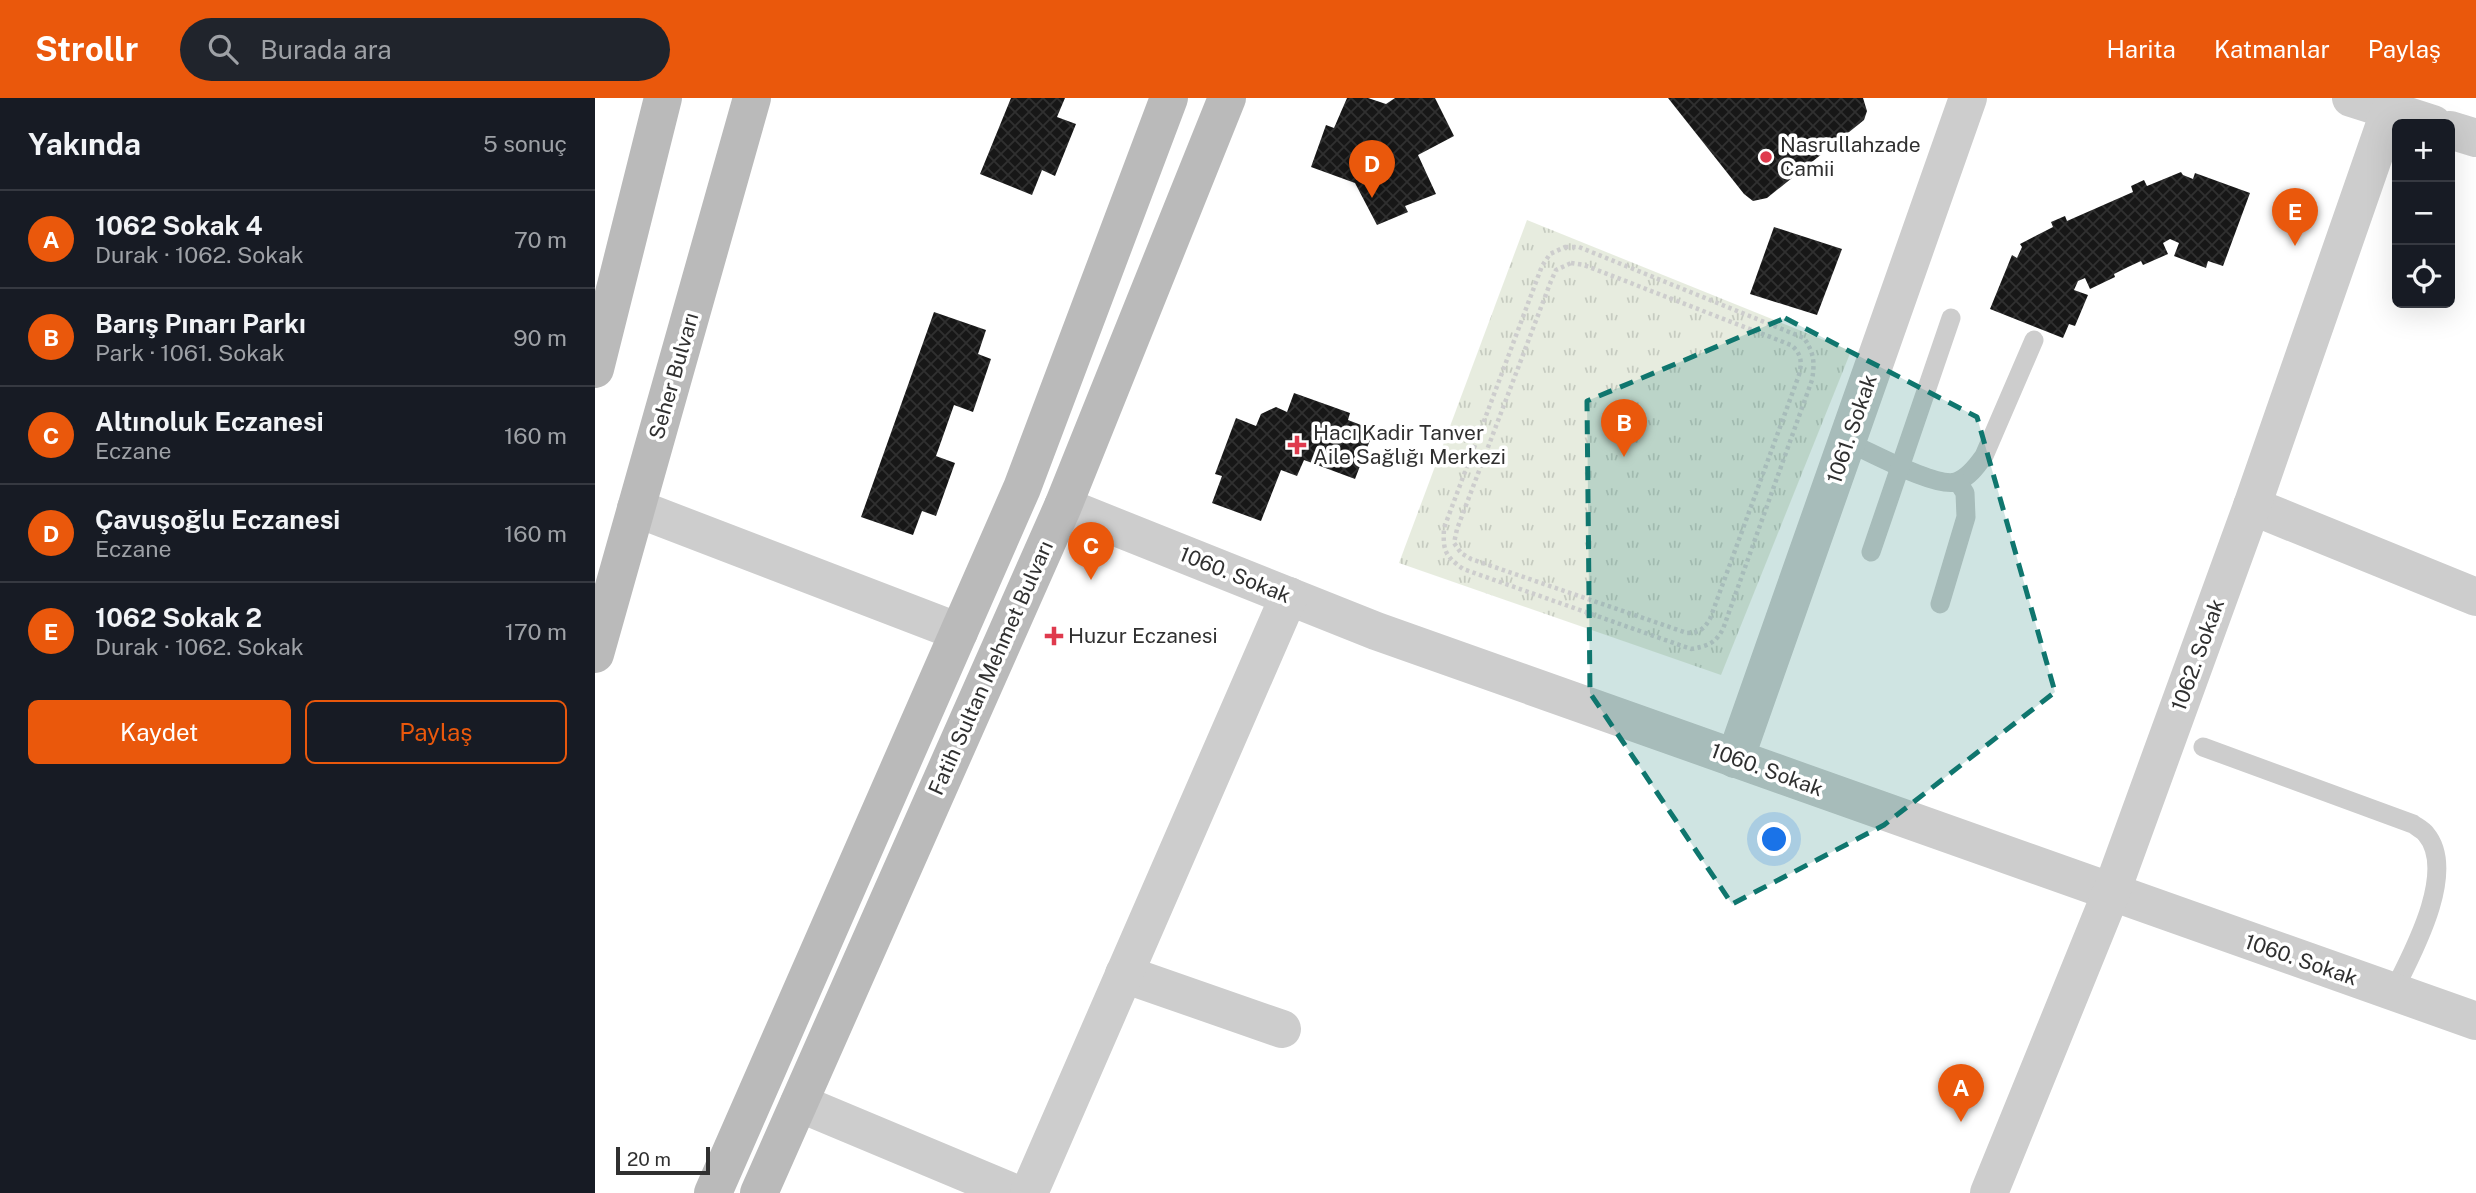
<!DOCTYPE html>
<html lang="tr">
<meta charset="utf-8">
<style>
body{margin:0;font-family:"Public Sans",sans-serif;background:#20242c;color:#f1f3f6}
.controls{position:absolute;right:21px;top:21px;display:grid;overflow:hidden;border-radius:10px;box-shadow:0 7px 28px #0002}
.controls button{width:63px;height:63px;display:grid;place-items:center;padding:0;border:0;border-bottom:2px solid #363941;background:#171b24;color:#f1f3f6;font:35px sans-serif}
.scale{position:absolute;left:21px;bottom:18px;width:94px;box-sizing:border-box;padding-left:7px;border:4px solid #303030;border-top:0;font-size:19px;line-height:24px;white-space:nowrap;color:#303030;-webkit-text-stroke:5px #fff;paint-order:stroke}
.you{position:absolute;left:1180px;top:742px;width:24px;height:24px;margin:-18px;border:5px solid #fff;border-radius:50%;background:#1a73e8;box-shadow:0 0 0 10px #1a73e833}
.badge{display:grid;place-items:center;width:46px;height:46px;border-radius:50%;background:#ea580c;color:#fff;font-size:23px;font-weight:700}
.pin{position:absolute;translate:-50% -58px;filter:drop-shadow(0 2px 4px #0008)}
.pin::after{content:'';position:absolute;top:37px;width:24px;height:21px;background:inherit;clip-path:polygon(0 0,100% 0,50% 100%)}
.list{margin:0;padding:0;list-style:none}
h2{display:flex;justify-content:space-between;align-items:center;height:91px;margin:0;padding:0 28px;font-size:30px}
h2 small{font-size:23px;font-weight:400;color:#9ea1a6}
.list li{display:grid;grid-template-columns:46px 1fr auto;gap:21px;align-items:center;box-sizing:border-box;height:98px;padding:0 28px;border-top:2px solid #363941}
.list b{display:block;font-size:26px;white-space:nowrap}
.list p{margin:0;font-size:23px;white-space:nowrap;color:#9ea1a6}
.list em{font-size:23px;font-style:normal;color:#9ea1a6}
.actions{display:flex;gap:14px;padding:21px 28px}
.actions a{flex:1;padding:16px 0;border:2px solid #ea580c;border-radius:10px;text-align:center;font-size:24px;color:#ea580c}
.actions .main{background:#ea580c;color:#fff}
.icon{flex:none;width:38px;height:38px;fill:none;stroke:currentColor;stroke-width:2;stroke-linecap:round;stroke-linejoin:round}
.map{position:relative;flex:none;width:1881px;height:1095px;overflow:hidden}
header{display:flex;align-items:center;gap:42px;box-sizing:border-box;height:98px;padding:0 35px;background:#ea580c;color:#fff}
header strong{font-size:33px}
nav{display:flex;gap:38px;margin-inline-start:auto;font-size:24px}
.search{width:490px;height:63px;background:#20242c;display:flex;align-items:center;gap:18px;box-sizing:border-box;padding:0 24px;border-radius:38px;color:#9ea1a6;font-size:26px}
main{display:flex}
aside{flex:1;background:#171b24}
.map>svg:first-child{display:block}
.grass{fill:url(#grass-tufts)}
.building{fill:url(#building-cross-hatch)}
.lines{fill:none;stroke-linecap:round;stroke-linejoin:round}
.path{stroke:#cdcdcd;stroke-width:4.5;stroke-dasharray:3.5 3.5;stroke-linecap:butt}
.service{stroke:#cdcdcd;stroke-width:19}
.minor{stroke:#cdcdcd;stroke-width:38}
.secondary{stroke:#bababa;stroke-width:38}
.marked{fill:#0f766e;fill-opacity:0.2;stroke:#0f766e;stroke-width:5;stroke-dasharray:14 9;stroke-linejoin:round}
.poi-dot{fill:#df3a4d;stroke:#fff;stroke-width:2.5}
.labels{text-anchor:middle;stroke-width:7;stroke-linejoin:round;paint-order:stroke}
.poi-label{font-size:21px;fill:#303030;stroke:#fff;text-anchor:start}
.street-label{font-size:21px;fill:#303030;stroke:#fff}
</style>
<header>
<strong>Strollr</strong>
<div class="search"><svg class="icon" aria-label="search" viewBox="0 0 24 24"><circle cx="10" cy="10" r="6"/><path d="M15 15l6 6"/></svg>Burada ara</div>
<nav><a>Harita</a><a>Katmanlar</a><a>Paylaş</a></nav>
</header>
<main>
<aside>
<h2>Yakında<small>5 sonuç</small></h2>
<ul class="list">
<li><span class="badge">A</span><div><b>1062 Sokak 4</b><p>Durak · 1062. Sokak</p></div><em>70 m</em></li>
<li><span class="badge">B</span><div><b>Barış Pınarı Parkı</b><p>Park · 1061. Sokak</p></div><em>90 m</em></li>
<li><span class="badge">C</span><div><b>Altınoluk Eczanesi</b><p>Eczane</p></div><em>160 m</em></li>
<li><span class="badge">D</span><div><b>Çavuşoğlu Eczanesi</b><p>Eczane</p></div><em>160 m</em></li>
<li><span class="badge">E</span><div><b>1062 Sokak 2</b><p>Durak · 1062. Sokak</p></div><em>170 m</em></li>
</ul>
<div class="actions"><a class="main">Kaydet</a><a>Paylaş</a></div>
</aside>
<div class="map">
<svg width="1881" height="1095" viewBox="0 0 1881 1095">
<defs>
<pattern id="grass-tufts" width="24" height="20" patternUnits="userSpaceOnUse" patternTransform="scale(1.75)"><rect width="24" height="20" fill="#e7ecdf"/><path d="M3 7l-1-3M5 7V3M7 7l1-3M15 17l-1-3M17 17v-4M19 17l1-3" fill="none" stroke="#c6cbc0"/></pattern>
<pattern id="building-cross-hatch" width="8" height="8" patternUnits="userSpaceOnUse" patternTransform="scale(1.75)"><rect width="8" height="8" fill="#171717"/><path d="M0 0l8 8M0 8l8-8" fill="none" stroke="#303030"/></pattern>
</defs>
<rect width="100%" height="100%" fill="#fff"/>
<!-- grass -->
<polygon class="grass" points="932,122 1256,253 1126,577 804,465"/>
<!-- building -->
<g class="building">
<polygon points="416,0 470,0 462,19 481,26 460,78 447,72 437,97 385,76"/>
<polygon points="752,0 773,0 791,6 800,0 840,0 859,38 823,57 841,96 810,108 813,114 782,127 760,85 716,69 731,27 739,30"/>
<polygon points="1073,0 1268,0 1272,13 1269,22 1172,100 1158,103 1149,96"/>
<polygon points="1586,74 1588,77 1598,81 1600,75 1655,95 1628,168 1613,163 1611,170 1579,158 1584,145 1575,141 1568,145 1573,156 1548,167 1546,163 1533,169 1519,176 1520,179 1495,191 1490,180 1483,183 1479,192 1493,197 1480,228 1474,226 1468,240 1395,211 1417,157 1422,160 1427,149 1425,146 1458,129 1456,124 1470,118 1472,123 1538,94 1536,88 1549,82 1552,88"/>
<polygon points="1179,129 1247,151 1222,217 1155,196"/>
<polygon points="339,214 391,232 383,256 396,261 378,314 359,307 341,358 360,365 341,418 327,413 318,437 266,419"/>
<polygon points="699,295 755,315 753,322 779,332 760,381 709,362 702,378 686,372 666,423 617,405 627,378 620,376 641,320 661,328 666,316 681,309 692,314"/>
</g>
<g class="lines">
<!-- path -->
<g class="path">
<path d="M 970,149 L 984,149 L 1209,240 C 1219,255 1220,264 1217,282 L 1128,531 C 1120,546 1112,548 1096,551 L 868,471 C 849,457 848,452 849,430 L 947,168 L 955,156 Z"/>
<path d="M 976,165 L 989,167 L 1196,247 C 1207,256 1207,265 1204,277 L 1115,521 C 1109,531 1104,535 1092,535 L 876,461 L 866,455 L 859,445 L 862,431 L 956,183 L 961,172 Z"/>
</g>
<!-- service -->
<g class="service">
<path d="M 1252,344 C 1274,353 1340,390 1361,384 C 1373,380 1382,368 1389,358 L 1439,242"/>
<polyline points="1276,454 1356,220"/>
<polyline points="1345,506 1371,419 1370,395 1363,384"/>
<path d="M 1608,649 L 1818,726 C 1822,729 1828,732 1831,736 C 1863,774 1816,858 1798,894"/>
</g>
<!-- minor -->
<g class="minor">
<polyline points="1756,0 1838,26"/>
<polyline points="1855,32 1881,40"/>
<polyline points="468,408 781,533 1881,923"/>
<polyline points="1657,408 1881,499"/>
<polyline points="41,410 364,534"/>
<polyline points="1140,661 1373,0"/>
<polyline points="529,876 687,931"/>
<polyline points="204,1005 419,1095"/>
<polyline points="434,1095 694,498"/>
<polyline points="1394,1095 1516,795 1657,408 1799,0"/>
</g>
<!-- secondary -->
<g class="secondary">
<polyline points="0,271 68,0"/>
<polyline points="0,556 157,0"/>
<polyline points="118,1095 427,390 574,0"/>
<polyline points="164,1095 468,408 632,0"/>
</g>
</g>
<!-- marked area -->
<path class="marked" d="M 1190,220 L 1382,319 L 1460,594 L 1289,727 L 1137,806 L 995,595 L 992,303 Z"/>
<!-- markers -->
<g class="poi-dot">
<circle cx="1171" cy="59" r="7"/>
<path d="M698.5 336.5h7v7h7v7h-7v7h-7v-7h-7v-7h7z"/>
<path d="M455.5 527.5h7v7h7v7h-7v7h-7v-7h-7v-7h7z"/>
</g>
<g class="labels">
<!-- poi labels -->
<g class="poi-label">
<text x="1185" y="54">Nasrullahzade<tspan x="1185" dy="24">Camii</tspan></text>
<text x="718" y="342">Hacı Kadir Tanver<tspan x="718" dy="24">Aile Sağlığı Merkezi</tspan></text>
<text x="473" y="545">Huzur Eczanesi</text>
</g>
<!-- street labels -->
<g class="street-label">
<text transform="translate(79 278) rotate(-74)" y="7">Seher Bulvarı</text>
<text transform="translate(1257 331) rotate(-71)" y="7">1061. Sokak</text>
<text transform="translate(640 477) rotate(22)" y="7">1060. Sokak</text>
<text transform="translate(1603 557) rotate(-70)" y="7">1062. Sokak</text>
<text transform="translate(396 570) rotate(-66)" y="7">Fatih Sultan Mehmet Bulvarı</text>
<text transform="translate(1172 672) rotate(20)" y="7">1060. Sokak</text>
<text transform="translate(1706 862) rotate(19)" y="7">1060. Sokak</text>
</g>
</g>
</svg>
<div class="controls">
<button>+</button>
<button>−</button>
<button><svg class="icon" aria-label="locate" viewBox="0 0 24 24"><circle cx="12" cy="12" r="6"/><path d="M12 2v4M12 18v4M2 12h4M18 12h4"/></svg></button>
</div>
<div class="scale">20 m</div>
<div class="you"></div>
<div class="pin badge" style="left:1366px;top:1024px">A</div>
<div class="pin badge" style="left:1029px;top:359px">B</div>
<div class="pin badge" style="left:496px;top:482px">C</div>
<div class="pin badge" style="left:777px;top:100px">D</div>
<div class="pin badge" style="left:1700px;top:148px">E</div>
</div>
</main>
